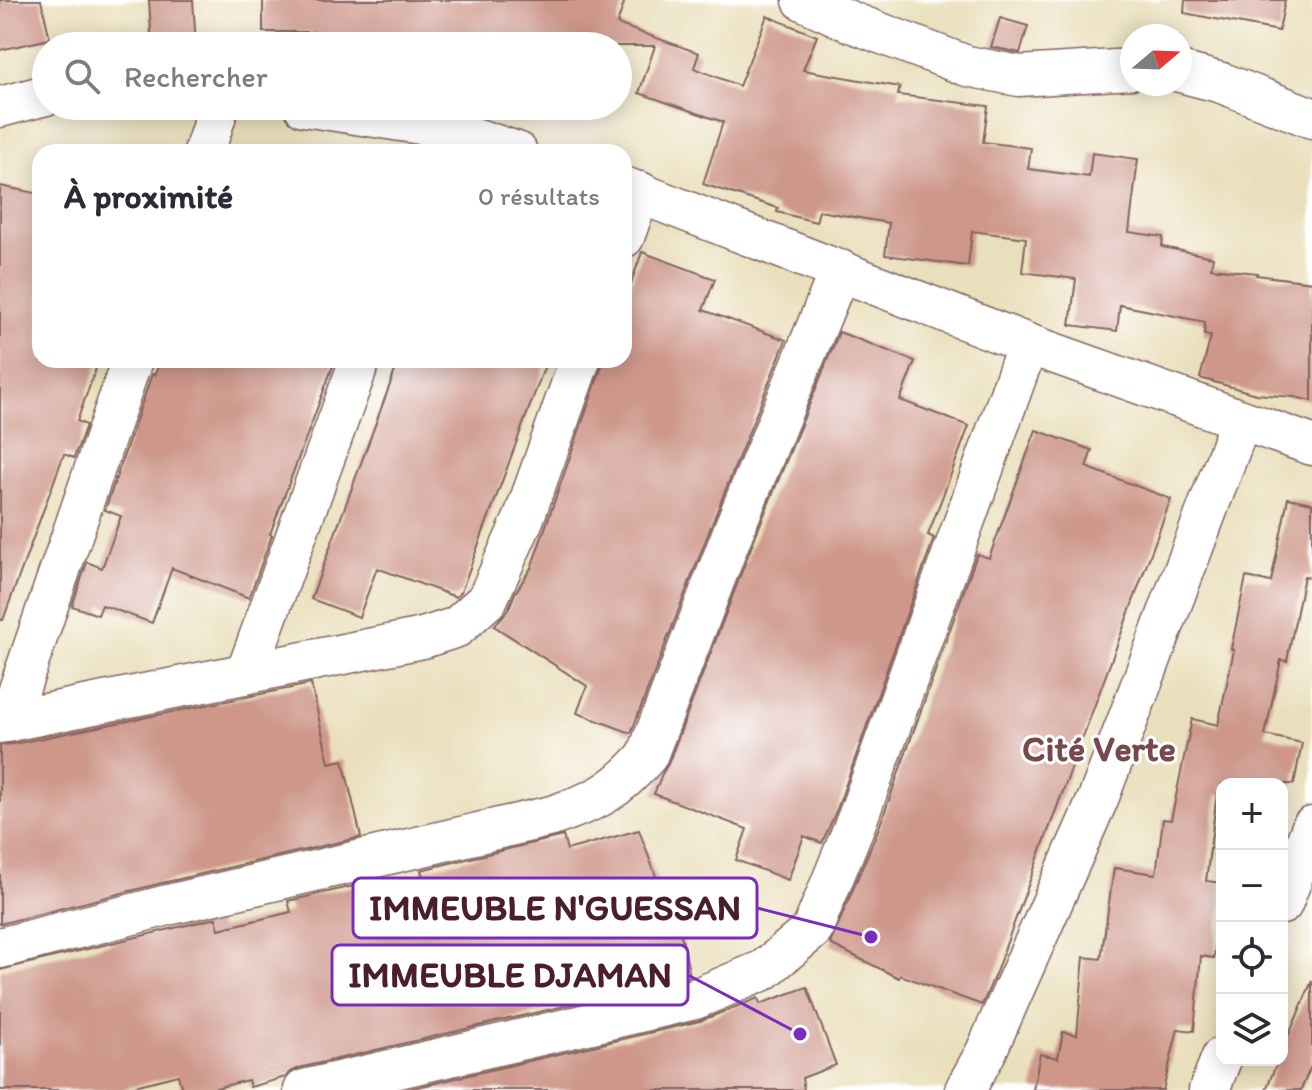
<!DOCTYPE html>
<html lang="fr">
<meta charset="utf-8">
<style>
body{margin:0;font-family:Itim,sans-serif;background:#f7f7f7;color:#2b2b33}
.controls{position:absolute;right:24px;bottom:24px;display:grid;overflow:hidden;border-radius:16px;box-shadow:0 4px 20px #0003}
.controls button{width:72px;height:72px;display:grid;place-items:center;padding:0;border:0;border-bottom:2px solid #e1e1e2;background:#fff;color:#2b2b33;font:40px sans-serif}
.compass{position:absolute;left:1120px;top:24px;width:72px;height:72px;border-radius:50%;background:#fff;box-shadow:0 4px 20px #0003;rotate:71deg}
.list{margin:0;padding:0;list-style:none}
h2{display:flex;justify-content:space-between;align-items:center;height:104px;margin:0;padding:0 32px;font-size:34px}
h2 small{font-size:26px;font-weight:400;color:#7c7c81}
.icon{flex:none;width:44px;height:44px;fill:none;stroke:currentColor;stroke-width:2;stroke-linecap:round;stroke-linejoin:round}
.map{position:relative;flex:none;width:1312px;height:1090px;overflow:hidden}
.search{position:absolute;background:#fff;box-shadow:0 4px 20px #0003;left:32px;top:32px;width:600px;height:88px;display:flex;align-items:center;gap:20px;box-sizing:border-box;padding:0 28px;border-radius:44px;color:#7c7c81;font-size:30px}
.panel{position:absolute;background:#fff;box-shadow:0 4px 20px #0003;left:32px;top:144px;width:600px;height:224px;border-radius:24px}
.map>svg:first-child{display:block}
.building{fill:#ce978a}
.lines{fill:none;stroke-linecap:round;stroke-linejoin:round}
.street-casing{stroke:#82625e;stroke-width:43}
.street{stroke:#fff;stroke-width:40}
.labels{text-anchor:middle;stroke-width:6;stroke-linejoin:round;paint-order:stroke}
.neighbourhood-label{font-size:36px;font-weight:bold;fill:#78494c;stroke:#fff}
.leader{fill:none;stroke:#7b2cbf;stroke-width:3}
.callout-dot{fill:#7b2cbf;stroke:#fff;stroke-width:3}
.callout{fill:#fff;stroke:#7b2cbf;stroke-width:3}
.callout-label{font-size:36px;text-anchor:middle;font-weight:bold;fill:#4a1f2b}
</style>
<div class="map">
<svg width="1312" height="1090" viewBox="0 0 1312 1090">
<rect width="100%" height="100%" fill="#fff"/>
<filter id="ink" filterUnits="userSpaceOnUse"><feTurbulence type="fractalNoise" baseFrequency=".0125" numOctaves="2"/><feDisplacementMap in="SourceGraphic" scale="16" xChannelSelector="R" yChannelSelector="G"/><feConvolveMatrix kernelMatrix="1 2 1 2 8 2 1 2 1" color-interpolation-filters="sRGB"/></filter>
<filter id="wash" filterUnits="userSpaceOnUse"><feTurbulence type="fractalNoise" baseFrequency=".006" numOctaves="4" result="noise"/><feDisplacementMap in="SourceGraphic" scale="32" xChannelSelector="R" yChannelSelector="G"/><feGaussianBlur stdDeviation="1.8" result="paint"/><feColorMatrix in="noise" values="0 0 0 0 0 0 0 0 0 0 0 0 0 0 0 0 0 1.4 0 .05"/><feComposite in="paint" operator="in"/></filter>
<g filter="url(#wash)">
<rect width="100%" height="100%" fill="#eadfbc"/>
<g id="blocks">
<!-- building -->
<g class="building">
<polygon points="0,0 41,0 50,39 0,50"/>
<polygon points="149,0 193,0 196,46 152,46"/>
<polygon points="263,0 625,0 617,24 699,53 694,68 739,86 767,16 817,36 803,70 900,87 898,95 988,106 983,142 1031,148 1028,169 1089,177 1092,153 1138,159 1129,232 1163,237 1162,247 1213,257 1211,268 1257,273 1256,275 1312,282 1312,401 1294,397 1256,394 1200,378 1211,336 1204,335 1205,322 1120,305 1117,331 1070,325 1076,279 1022,272 1026,238 972,231 968,266 885,255 889,223 819,211 816,222 777,212 778,208 703,184 723,122 639,93 655,46 310,46 312,32 263,32"/>
<polygon points="1185,0 1285,0 1279,31 1184,13"/>
<polygon points="1000,18 1028,26 1020,53 991,47"/>
<polygon points="0,186 40,194 40,360 99,360 77,421 86,425 74,458 64,454 3,620 0,620"/>
<polygon points="642,252 715,279 703,310 786,340 715,516 631,733 577,713 587,686 494,626 508,610 515,593 531,568 604,360 624,360 624,304"/>
<polygon points="839,332 915,361 900,400 969,426 928,535 934,538 837,809 822,843 804,836 788,880 736,860 747,829 654,794 662,774 668,764 757,532"/>
<polygon points="160,360 326,360 334,363 270,534 272,535 249,598 172,568 152,623 102,605 98,615 72,606 87,562 102,568 121,516 105,510 152,374 155,375"/>
<polygon points="399,360 547,360 461,592 456,597 377,568 359,617 311,599"/>
<polygon points="1036,430 1092,450 1086,467 1171,499 996,972 982,1005 900,975 899,978 830,944 880,825 977,554 989,558"/>
<polygon points="1288,498 1312,503 1312,577 1304,576 1287,661 1281,660 1265,735 1302,743 1294,784 1222,784 1222,795 1217,794 1206,881 1222,883 1222,900 1214,958 1201,956 1194,1031 1178,1029 1163,1090 1033,1090 1040,1054 1058,1058 1063,1032 1077,1035 1084,957 1101,959 1114,868 1156,874 1163,819 1171,820 1192,719 1218,725 1234,650 1231,649 1246,577 1271,582"/>
<polygon points="311,684 329,763 343,760 361,837 162,883 0,924 0,745 13,744"/>
<polygon points="639,830 668,909 675,907 690,976 688,977 299,1068 289,1073 286,1077 250,1087 248,1080 208,1090 182,1090 178,1075 119,1090 0,1090 0,970 216,918 219,929 291,912 288,901 358,885 360,894 423,877 421,870 563,836 567,850"/>
<polygon points="1312,981 1312,1064 1301,1090 1266,1090 1278,1060 1282,1060 1282,1051"/>
<polygon points="807,987 836,1065 802,1078 804,1090 405,1090 700,1021 758,998 760,1004"/>
</g>
</g>
</g>
<g filter="url(#ink)">
<use href="#blocks" fill-opacity="0" stroke="#82625e" stroke-width="2"/>
<g class="lines">
<!-- street casing -->
<g class="street-casing">
<g id="street">
<polyline points="803,0 851,22 967,66 1019,76 1132,69"/>
<polyline points="1180,72 1222,83 1312,118"/>
<polyline points="304,106 440,127 517,152"/>
<polyline points="0,107 46,95"/>
<polyline points="204,152 219,106"/>
<polyline points="624,187 1028,344 1312,445"/>
<polyline points="624,237 640,192"/>
<polyline points="246,674 360,360"/>
<polyline points="8,722 132,360"/>
<polyline points="0,723 423,638 457,627 487,600 523,520 580,360"/>
<polyline points="1282,904 1312,827"/>
<path d="M 0,948 L 168,905 L 552,816 C 597,800 615,793 647,756 L 736,524 L 840,270"/>
<polyline points="304,1090 695,999 764,970 812,930 858,817 1028,344"/>
<polyline points="965,1090 986,1052 1098,799 1241,420"/>
<polyline points="1209,1090 1222,1057"/>
</g>
</g>
<!-- street -->
<use href="#street" class="street"/>
</g>
</g>
<g class="labels">
<!-- neighbourhood labels -->
<g class="neighbourhood-label">
<text x="1099" y="761">Cité Verte</text>
</g>
</g>
<!-- callouts -->
<path class="leader" d="M871 937L757 908M800 1034L688 975"/>
<g class="callout-dot">
<circle cx="871" cy="937" r="8"/>
<circle cx="800" cy="1034" r="8"/>
</g>
<g class="callout">
<rect x="353" y="878" width="404" height="60" rx="8"/>
<rect x="332" y="945" width="356" height="60" rx="8"/>
</g>
<g class="callout-label">
<text x="555" y="920">IMMEUBLE N'GUESSAN</text>
<text x="510" y="987">IMMEUBLE DJAMAN</text>
</g>
</svg>
<div class="controls">
<button>+</button>
<button>−</button>
<button><svg class="icon" aria-label="locate" viewBox="0 0 24 24"><circle cx="12" cy="12" r="6"/><path d="M12 2v4M12 18v4M2 12h4M18 12h4"/></svg></button>
<button><svg class="icon" aria-label="layers" viewBox="0 0 24 24"><path d="M12 4l9 5-9 5-9-5zM3 14l9 5 9-5"/></svg></button>
</div>
<svg class="compass" viewBox="-18 -18 36 36"><path d="M0-13l5 13h-10z" fill="#e53935"/><path d="M0 13l5-13h-10z" fill="#7c7c81"/></svg>
<div class="search"><svg class="icon" aria-label="search" viewBox="0 0 24 24"><circle cx="10" cy="10" r="6"/><path d="M15 15l6 6"/></svg>Rechercher</div>
<section class="panel">
<h2>À proximité<small>0 résultats</small></h2>
<ul class="list">
</ul>
</section>
</div>
